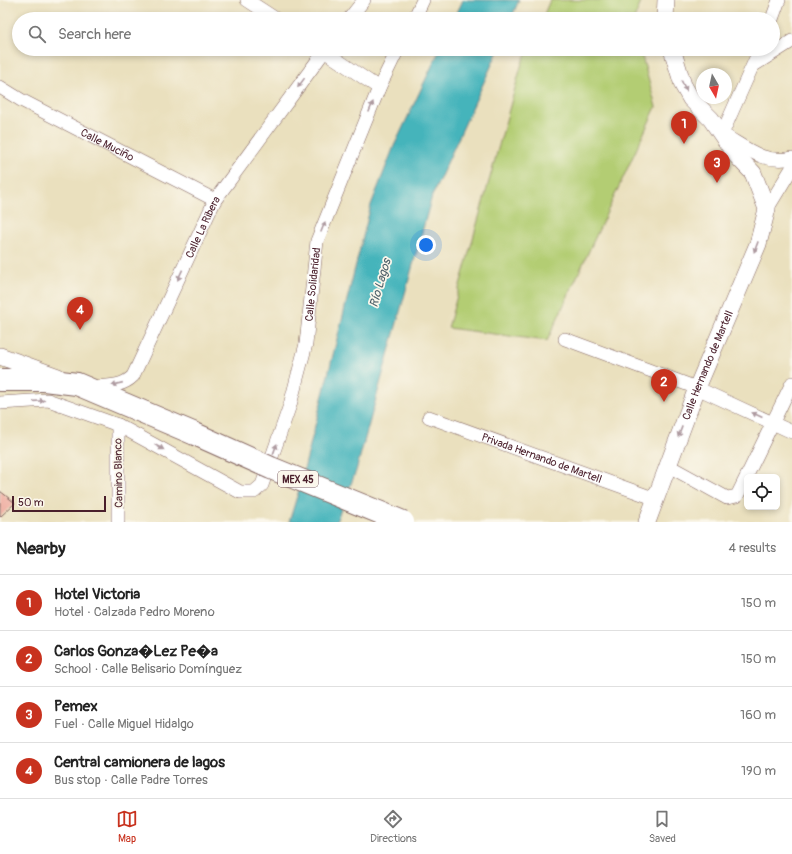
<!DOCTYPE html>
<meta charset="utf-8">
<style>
body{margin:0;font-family:Pangolin,sans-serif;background:#f6f6f6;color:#222}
.controls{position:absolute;right:12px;bottom:12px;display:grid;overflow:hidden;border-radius:6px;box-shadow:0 2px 6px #0003}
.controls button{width:36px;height:36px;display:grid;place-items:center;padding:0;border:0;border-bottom:1px solid #e0e0e0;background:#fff;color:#222;font:20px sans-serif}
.compass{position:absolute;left:696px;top:68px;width:36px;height:36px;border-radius:50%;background:#fff;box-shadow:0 2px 6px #0003;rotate:171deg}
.scale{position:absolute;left:12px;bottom:10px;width:94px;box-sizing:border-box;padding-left:4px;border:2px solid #4a1f2b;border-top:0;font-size:11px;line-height:14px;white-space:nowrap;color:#4a1f2b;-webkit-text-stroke:3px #fbf7ec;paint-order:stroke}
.you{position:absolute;left:426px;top:245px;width:14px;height:14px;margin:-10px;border:3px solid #fff;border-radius:50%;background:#1a73e8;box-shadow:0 0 0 6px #1a73e833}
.badge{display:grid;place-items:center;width:26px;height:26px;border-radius:50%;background:#c8321e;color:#fff;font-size:13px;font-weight:700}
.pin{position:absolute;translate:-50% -33px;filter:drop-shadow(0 1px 2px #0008)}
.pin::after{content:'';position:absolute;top:21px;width:14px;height:12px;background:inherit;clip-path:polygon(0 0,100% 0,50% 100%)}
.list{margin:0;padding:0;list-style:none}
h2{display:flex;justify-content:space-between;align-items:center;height:52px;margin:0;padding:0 16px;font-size:17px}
h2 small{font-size:13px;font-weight:400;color:#767676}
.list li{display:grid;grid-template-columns:26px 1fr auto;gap:12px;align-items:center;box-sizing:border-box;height:56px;padding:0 16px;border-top:1px solid #e0e0e0}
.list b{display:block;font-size:15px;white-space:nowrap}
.list p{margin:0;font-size:13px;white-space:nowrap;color:#767676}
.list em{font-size:13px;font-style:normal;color:#767676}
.icon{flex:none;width:22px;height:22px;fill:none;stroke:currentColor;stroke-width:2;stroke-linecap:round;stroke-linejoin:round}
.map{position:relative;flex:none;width:792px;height:522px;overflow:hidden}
.search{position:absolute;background:#fff;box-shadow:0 2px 6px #0003;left:12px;right:12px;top:12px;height:44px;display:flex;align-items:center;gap:10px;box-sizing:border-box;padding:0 14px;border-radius:22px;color:#767676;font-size:15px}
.sheet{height:276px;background:#fff}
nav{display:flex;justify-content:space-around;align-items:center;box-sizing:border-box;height:56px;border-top:1px solid #e0e0e0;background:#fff;font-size:11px;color:#767676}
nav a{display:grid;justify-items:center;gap:2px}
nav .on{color:#c8321e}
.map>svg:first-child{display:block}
.green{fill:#b3cd73;stroke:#7e764f}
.water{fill:#44b4bb;stroke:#476a73}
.building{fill:#eda396}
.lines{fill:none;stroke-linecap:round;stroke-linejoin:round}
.minor-casing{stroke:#82635e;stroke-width:14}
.tertiary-casing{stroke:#82635e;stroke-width:18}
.trunk-casing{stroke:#82635e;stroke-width:24}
.minor{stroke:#fff;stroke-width:13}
.tertiary{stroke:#fff;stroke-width:17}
.trunk{stroke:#fff;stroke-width:22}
.trunk-bridge-casing{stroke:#82635e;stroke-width:24;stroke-linecap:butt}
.trunk-bridge{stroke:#fff;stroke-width:22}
.oneway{fill:#ae9aa0}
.labels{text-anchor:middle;stroke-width:3.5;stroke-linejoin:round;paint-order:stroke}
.shield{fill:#fbf7ec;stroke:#7f6065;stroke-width:1}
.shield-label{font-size:10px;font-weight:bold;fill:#4a1f2b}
.street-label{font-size:11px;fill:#4a1f2b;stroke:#fbf7ec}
.water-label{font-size:12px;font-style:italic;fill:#485b65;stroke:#fbf7ec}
</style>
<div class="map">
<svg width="792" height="522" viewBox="0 0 792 522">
<rect width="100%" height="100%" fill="#fbf7ec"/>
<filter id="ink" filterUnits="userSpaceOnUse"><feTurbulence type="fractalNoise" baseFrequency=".025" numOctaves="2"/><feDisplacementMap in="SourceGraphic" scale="8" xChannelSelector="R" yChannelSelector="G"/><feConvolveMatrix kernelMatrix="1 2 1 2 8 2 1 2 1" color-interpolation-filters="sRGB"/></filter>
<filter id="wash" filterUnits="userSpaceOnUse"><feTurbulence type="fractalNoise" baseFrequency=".012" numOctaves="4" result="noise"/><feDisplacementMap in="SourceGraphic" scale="16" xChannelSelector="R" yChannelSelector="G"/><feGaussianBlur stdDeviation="0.9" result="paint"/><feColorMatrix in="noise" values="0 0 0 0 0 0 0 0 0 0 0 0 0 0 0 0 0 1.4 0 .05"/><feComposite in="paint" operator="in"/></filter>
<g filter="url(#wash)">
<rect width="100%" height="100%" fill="#eae0be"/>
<!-- green -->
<g class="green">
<polygon points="550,0 642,0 634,19 542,19"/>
<polygon points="528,49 640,49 656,107 547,341 448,328 522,63"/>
</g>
<!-- water -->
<g class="water">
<polygon points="463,0 519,0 511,19 454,19"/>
<polygon points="440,49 499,49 432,196 356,471 336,522 289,522 298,493 371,205 394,146"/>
</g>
<g id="blocks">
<!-- building -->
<polygon class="building" points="0,491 15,503 0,517"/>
</g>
</g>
<g filter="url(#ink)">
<use href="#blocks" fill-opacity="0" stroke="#82635e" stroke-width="1"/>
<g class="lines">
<!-- minor casing -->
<g class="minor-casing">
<g id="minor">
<polyline points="247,0 276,19"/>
<polyline points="349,19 364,0"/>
<polyline points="414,19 423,0"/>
<polyline points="772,19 779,0"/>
<polyline points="321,49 379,88"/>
<path d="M 760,49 L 722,134 C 745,147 764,165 792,158"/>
<polyline points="754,65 792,41"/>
<path id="s1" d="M 0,87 L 21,100 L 215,200"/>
<polyline points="767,209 792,168"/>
<polyline points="565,339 697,388 792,432"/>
<path id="s2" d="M 93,387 C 108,386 122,387 133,376 L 215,200 L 326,49"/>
<path id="s3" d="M 0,403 L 48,400 L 118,425 L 240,492 L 254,492 L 262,485 L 290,405 L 306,344 L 317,241 L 379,88 L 398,49"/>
<path id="s4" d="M 429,417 L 656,499"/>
<polyline points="667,465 727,498 737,496 792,383"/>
<polyline points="118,522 118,425"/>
</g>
</g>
<!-- tertiary casing -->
<g class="tertiary-casing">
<g id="tertiary">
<polyline points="665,19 666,0"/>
<polyline points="0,356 58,377"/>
<path id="s5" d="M 647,522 L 697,388 L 758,244 L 767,209 L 753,173 L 735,154 L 711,119 L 691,99 L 683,85 L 672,49"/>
</g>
</g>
<!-- trunk casing -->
<g class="trunk-casing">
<polyline id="trunk" points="0,380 44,380 77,384 195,434"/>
</g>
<!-- minor -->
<use href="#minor" class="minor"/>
<!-- tertiary -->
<use href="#tertiary" class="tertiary"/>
<!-- trunk -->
<use href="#trunk" class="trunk"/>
<!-- trunk-bridge casing -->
<g class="trunk-bridge-casing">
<polyline id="trunk-bridge" points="195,434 271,468 403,522"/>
</g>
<!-- trunk-bridge -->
<use href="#trunk-bridge" class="trunk-bridge"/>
</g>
<!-- one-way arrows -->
<defs><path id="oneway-solid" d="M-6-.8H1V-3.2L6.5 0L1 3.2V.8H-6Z"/></defs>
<g class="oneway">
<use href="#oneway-solid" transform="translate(301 83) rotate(126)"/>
<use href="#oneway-solid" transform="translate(684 86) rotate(64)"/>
<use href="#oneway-solid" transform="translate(371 107) rotate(-68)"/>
<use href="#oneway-solid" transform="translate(323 227) rotate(-68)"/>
<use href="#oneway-solid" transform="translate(756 247) rotate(111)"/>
<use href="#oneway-solid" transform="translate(180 275) rotate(115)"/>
<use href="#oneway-solid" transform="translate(117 384) rotate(167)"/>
<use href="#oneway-solid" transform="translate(39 401) rotate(-4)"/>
<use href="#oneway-solid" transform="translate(757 415) rotate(-155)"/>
<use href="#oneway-solid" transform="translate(680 432) rotate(111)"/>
<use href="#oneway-solid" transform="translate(159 447) rotate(29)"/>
<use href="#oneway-solid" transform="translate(275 449) rotate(-70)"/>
</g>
</g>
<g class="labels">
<!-- shield labels -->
<rect class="shield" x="278" y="471" width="40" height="16" rx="3"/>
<g class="shield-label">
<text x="298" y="483">MEX 45</text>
</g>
<!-- street labels -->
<g class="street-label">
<text dy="4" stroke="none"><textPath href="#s1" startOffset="122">Calle Muciño</textPath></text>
<text dy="4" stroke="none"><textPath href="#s2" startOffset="207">Calle La Ribera</textPath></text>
<text dy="4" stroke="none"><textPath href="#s3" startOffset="494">Calle Solidaridad</textPath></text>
<text dy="4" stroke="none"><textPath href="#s5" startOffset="168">Calle Hernando de Martell</textPath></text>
<text dy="4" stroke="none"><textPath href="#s4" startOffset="120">Privada Hernando de Martell</textPath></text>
<text transform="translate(118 473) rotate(-91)" y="4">Camino Blanco</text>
</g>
<!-- water labels -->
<g class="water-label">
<text transform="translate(380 283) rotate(-74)" y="4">Río Lagos</text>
</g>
</g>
</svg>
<div class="controls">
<button><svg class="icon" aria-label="locate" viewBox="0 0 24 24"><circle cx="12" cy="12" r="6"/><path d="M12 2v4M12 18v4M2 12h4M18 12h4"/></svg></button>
</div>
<svg class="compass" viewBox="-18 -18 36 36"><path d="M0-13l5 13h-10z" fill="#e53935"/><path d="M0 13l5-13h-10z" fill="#767676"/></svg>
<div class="scale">50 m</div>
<div class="you"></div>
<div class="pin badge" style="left:684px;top:144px">1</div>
<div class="pin badge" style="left:664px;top:402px">2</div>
<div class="pin badge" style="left:717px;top:183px">3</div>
<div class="pin badge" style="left:80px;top:330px">4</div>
<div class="search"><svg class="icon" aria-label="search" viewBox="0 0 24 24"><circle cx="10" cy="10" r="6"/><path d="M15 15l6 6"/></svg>Search here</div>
</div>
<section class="sheet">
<h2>Nearby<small>4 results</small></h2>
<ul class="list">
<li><span class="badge">1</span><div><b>Hotel Victoria</b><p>Hotel · Calzada Pedro Moreno</p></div><em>150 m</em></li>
<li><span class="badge">2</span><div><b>Carlos Gonza�Lez Pe�a</b><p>School · Calle Belisario Domínguez</p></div><em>150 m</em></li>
<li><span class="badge">3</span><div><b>Pemex</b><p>Fuel · Calle Miguel Hidalgo</p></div><em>160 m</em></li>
<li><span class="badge">4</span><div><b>Central camionera de lagos</b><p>Bus stop · Calle Padre Torres</p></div><em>190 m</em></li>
</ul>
</section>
<nav>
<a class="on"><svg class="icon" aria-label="map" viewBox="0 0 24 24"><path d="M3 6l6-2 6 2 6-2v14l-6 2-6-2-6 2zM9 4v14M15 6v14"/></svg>Map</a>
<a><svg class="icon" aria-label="directions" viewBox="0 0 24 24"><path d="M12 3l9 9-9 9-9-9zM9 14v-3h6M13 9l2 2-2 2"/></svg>Directions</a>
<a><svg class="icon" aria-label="saved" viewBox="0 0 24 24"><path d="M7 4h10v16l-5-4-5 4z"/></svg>Saved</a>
</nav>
